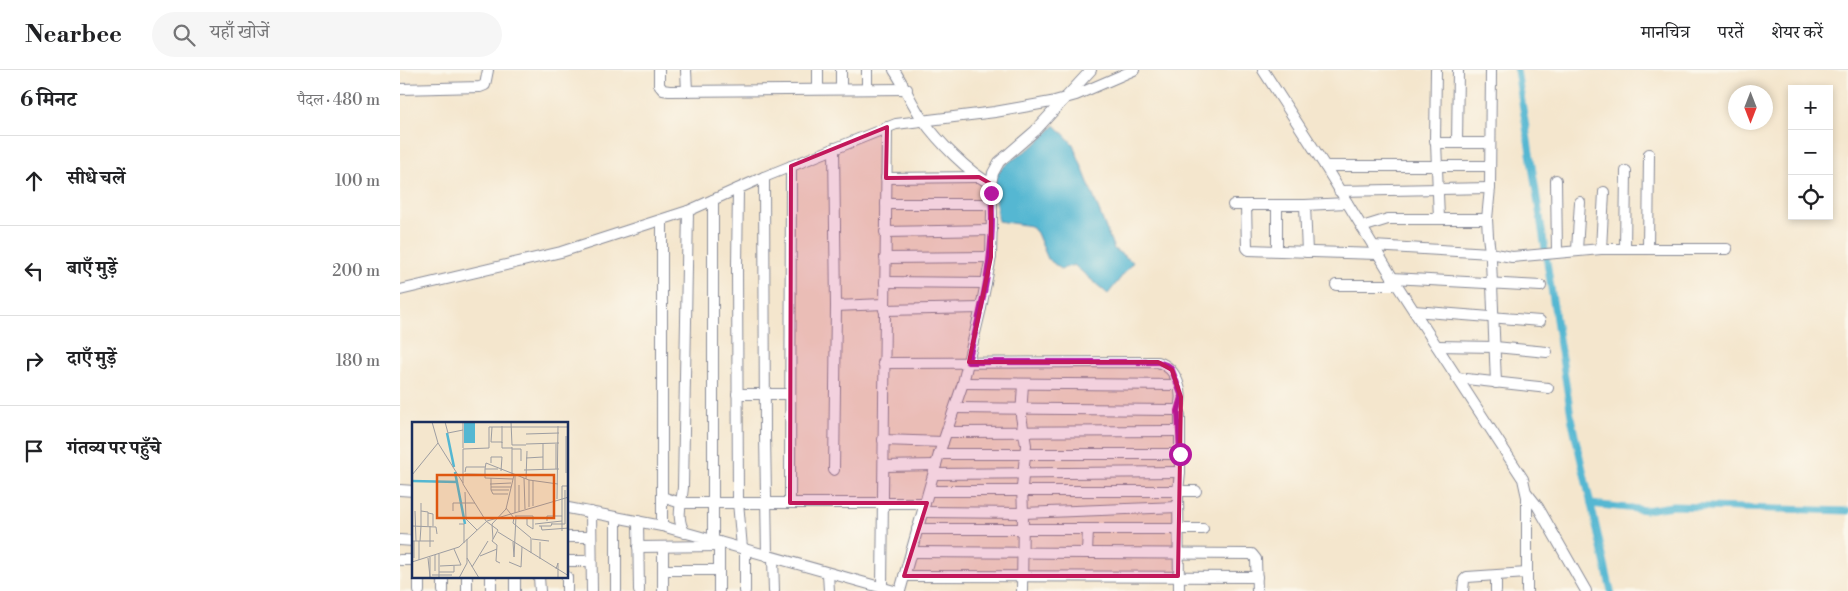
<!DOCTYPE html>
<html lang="hi">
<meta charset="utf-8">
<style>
body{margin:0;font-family:"Libre Bodoni","Noto Serif Devanagari",serif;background:#f6f6f6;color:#202124}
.controls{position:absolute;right:15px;top:15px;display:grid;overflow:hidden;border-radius:0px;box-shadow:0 2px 8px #0003}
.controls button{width:45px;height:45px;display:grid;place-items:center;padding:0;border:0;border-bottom:1px solid #e0e0e0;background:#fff;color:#202124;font:25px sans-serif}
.compass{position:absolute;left:1328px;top:15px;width:45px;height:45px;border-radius:50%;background:#fff;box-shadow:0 2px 8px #0003;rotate:180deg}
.stop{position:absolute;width:15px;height:15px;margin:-11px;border:4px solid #b5179e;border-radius:50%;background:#fff}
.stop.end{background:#b5179e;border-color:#fff;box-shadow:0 1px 5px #0008}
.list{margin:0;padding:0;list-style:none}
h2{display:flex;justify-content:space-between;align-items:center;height:65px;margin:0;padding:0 20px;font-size:21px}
h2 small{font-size:16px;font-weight:400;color:#757577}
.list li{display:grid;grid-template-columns:32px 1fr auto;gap:15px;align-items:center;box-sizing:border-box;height:90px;padding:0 20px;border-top:1px solid #e0e0e0}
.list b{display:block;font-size:19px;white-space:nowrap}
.list em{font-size:16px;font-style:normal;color:#757577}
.icon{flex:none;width:28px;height:28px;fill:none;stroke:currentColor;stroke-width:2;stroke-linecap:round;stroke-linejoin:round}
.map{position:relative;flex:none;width:1448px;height:521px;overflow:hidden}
header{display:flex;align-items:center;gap:30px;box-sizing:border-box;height:70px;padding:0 25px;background:#fff;border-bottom:1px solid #e0e0e0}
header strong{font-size:24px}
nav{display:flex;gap:28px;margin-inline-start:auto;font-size:18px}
.search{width:350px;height:45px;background:#f6f6f6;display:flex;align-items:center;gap:12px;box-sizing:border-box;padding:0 18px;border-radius:28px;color:#757577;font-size:19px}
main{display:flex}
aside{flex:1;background:#fff}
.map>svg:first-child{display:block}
.water{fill:#54b7d2;stroke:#387398}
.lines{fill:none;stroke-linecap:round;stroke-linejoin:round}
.canal{stroke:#54b7d2;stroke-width:7}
.minor-casing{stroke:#888a96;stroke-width:12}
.minor{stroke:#fff;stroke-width:10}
.route{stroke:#b5179e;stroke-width:6}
.marked{fill:#c2185b;fill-opacity:0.2;stroke:#c2185b;stroke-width:4;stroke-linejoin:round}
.inset-river{fill:none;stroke:#54b7d2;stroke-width:2.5}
.inset-road{fill:none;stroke:#9d9da1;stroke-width:1}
.view{fill:#de5710;fill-opacity:0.15;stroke:#de5710;stroke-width:2.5}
.inset-edge{fill:none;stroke:#1b2f5e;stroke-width:2.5}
</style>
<header>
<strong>Nearbee</strong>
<div class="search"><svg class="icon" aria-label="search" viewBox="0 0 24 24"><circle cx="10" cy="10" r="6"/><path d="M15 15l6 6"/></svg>यहाँ खोजें</div>
<nav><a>मानचित्र</a><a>परतें</a><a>शेयर करें</a></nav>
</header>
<main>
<aside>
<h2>6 मिनट<small>पैदल · 480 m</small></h2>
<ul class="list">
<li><svg class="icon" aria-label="ahead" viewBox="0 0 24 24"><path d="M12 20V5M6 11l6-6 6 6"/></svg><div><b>सीधे चलें</b></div><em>100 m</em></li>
<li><svg class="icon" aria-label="left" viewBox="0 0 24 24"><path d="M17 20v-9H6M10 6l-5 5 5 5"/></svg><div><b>बाएँ मुड़ें</b></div><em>200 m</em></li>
<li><svg class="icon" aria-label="right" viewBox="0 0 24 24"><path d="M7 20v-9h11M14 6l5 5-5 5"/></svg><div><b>दाएँ मुड़ें</b></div><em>180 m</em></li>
<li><svg class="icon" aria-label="arrive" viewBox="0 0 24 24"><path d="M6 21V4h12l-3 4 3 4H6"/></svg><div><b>गंतव्य पर पहुँचे</b></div></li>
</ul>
</aside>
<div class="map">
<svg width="1448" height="521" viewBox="0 0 1448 521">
<rect width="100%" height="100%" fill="#fbf7ec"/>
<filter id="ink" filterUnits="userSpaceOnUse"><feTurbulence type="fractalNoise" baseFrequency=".02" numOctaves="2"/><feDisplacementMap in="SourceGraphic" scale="10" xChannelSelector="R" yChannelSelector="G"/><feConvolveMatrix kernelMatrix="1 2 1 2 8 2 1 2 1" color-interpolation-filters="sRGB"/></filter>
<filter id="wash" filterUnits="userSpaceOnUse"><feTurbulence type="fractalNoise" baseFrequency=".0096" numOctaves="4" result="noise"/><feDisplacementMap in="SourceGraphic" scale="20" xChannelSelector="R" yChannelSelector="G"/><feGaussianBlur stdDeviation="1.12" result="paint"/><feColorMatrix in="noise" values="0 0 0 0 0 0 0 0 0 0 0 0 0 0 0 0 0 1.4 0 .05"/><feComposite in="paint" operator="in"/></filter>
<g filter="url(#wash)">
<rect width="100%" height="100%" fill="#f4e6cd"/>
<!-- water -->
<polygon class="water" points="655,55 673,74 714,179 733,192 708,224 674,195 661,199 648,189 637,163 631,156 598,151 594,108 599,101 608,93 636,74"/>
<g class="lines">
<!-- canal -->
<g class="canal">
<polyline points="1117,0 1172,352 1211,521"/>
<polyline points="1191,434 1246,440 1272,436 1448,441"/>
</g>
</g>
</g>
<g filter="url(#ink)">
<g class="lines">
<!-- minor casing -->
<g class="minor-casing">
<g id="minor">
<polyline points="259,0 259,15 263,20 269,21 507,19"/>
<polyline points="286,0 287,21"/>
<polyline points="418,0 418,19"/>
<path d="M 494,0 C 505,16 512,35 523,50 C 538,71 568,102 591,114"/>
<polyline points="863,0 925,96 997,215 1123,409 1127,427 1127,521"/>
<polyline points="1036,0 1035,71 1038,73 1090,73"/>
<polyline points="1091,0 1090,118 1087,149 1088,166 1091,190 1096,313"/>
<polyline points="0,19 80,17 85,15 88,0"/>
<polyline points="441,19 441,0"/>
<polyline points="467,19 467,0"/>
<polyline points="1036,72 1039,149"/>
<polyline points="1057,73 1058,0"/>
<polyline points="925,96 1090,96"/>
<polyline points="364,107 365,365 367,486"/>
<polyline points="486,108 579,107"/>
<polyline points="1156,110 1157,182"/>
<polyline points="338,119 337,196 338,432 342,478"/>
<polyline points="939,121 1090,118"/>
<polyline points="486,134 592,134"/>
<polyline points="833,135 905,135 947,133"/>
<polyline points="846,135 847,178 849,180 978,184"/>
<polyline points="905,135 907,182"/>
<polyline points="262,150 262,456"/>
<polyline points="962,157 988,149 1087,149"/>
<polyline points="485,162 592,160"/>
<polyline points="973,176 1090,183 1112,187 1201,179 1248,179 1249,84"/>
<polyline points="1201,179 1204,122"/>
<polyline points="1225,179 1226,101"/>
<polyline points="1248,179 1327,179"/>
<polyline points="877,180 877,135"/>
<polyline points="1177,180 1180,132"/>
<polyline points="485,188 591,187"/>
<polyline points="992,208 1141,216"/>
<polyline points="485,212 586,213"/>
<polyline points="936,215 997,215"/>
<polyline points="0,220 161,182 288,141 364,107 496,54 595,42 651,32 676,25 734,0"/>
<polyline points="436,236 484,234"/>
<polyline points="484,240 581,238"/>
<polyline points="1014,241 1140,251"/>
<polyline points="1037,276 1095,277 1147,282"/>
<path d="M 483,293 L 758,292 C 777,298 785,323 778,341"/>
<polyline points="1057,308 1148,318"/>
<polyline points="563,313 778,315"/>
<polyline points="337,324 390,324"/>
<polyline points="555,338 774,340 778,341 780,345 780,402 778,421 779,521"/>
<polyline points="547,362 779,361"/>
<polyline points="483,370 543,372"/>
<polyline points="539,384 780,384"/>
<polyline points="484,396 536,395"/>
<polyline points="434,400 436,236 434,78"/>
<polyline points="534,404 780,402"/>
<polyline points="0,420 14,421"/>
<polyline points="529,421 796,421"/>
<polyline points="1127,423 1138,437 1186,521"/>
<polyline points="262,427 281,433 525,433"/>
<polyline points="390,433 391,96"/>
<polyline points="168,438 262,456 494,521"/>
<polyline points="191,442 192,521"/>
<polyline points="524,442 623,443 778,437"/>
<polyline points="216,447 216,521"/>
<polyline points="238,451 239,521"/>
<polyline points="517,459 803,459"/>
<path d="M 285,463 C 275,448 282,433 283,417 L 288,141"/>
<polyline points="168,467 191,467"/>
<polyline points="0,470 14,471"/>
<polyline points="313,470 313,130"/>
<polyline points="319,472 319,521"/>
<polyline points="238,477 319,476"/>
<polyline points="263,477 263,521"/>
<polyline points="345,479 345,521"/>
<polyline points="511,482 852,484 856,489 857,521"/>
<polyline points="687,482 688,460"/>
<polyline points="373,488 374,521"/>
<polyline points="0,490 14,490"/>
<polyline points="168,491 191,491"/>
<polyline points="263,500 319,500"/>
<polyline points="428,504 429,521"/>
<polyline points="504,506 857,507"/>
<polyline points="1096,506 1096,521"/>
<polyline points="43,507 43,521"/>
<polyline points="67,507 67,521"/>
<polyline points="91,507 91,521"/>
<polyline points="115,507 115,521"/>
<polyline points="139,507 140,521"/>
<polyline points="167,507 167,521"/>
<polyline points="482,517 487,57"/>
<polyline points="19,521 19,507"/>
<polyline points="500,521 539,384 563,313 581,238 591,187 592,144 591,114 593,103 599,92 635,61 691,0"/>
<polyline points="622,521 623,443 622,417 626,375 621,346 623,314"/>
<polyline points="1063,521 1064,510 1067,507 1127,503"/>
</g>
</g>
<!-- minor -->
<use href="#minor" class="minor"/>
</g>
</g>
<g class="lines" filter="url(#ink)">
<!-- route -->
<path class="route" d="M 591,123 C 596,181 582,236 568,292 L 758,292 L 769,296 L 772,300 L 782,327 L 778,341 L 780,384"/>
</g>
<!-- marked area -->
<path class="marked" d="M 487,57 L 486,108 L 579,107 L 591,114 L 591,187 L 569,292 L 758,292 L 772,300 L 781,327 L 778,506 L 504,506 L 527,433 L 390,433 L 391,96 Z"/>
<!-- overview -->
<g transform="translate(12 352)">
<rect width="156" height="156" fill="#f4e6cd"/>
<path d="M 52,0 L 63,0 L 63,21 L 52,21 Z" fill="#54b7d2"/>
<path class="inset-river" d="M 35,11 L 42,45M 43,50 L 53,102M 0,59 L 46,60"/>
<path class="inset-road" d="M 33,0 L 36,11 L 51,8M 99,0 L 100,23 L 114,23M 80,5 L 79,20 L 90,20 L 90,26 L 100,26M 114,12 L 147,11M 154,14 L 154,51M 26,21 L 51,61M 90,21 L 90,4M 114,22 L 147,21M 131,22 L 131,48M 144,22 L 144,47M 100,25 L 100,53M 51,26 L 51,0M 100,27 L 109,27 L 109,39M 114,36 L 131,35M 79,41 L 79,35 L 90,35 L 89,49M 73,47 L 74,41 L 117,58 L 146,62M 86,47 L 73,47 L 73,56 L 101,57M 112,48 L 147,47M 53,50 L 54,45 L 73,45M 53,52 L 99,53M 0,53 L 26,21 L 20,0M 79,56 L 79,68 L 97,68M 112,56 L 113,87M 114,57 L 115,29M 121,59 L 121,84M 78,62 L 99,61M 79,65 L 99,65M 79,68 L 81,72 L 96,72M 53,70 L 54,97 L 65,108M 145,77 L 146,4M 9,81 L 9,104M 117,85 L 117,58M 94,86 L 102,96 L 101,101 L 119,116 L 119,131M 3,89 L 4,119M 9,89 L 16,90 L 16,104M 41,89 L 41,81 L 63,81M 107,89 L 107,63M 16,91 L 21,92 L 21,104M 103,91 L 103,54M 103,94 L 121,94 L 121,107 L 115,103 L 115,96M 135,99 L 135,94 L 150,94M 47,102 L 52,102 L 52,121M 80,102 L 94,87 L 102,53M 80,102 L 81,117M 123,102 L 150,99M 140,102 L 153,102 L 153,68M 0,104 L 24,105 L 25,112M 127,104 L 139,104 L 140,101M 129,104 L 130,108 L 157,106M 150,109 L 150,64 L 157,64M 86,110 L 157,154M 120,117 L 137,119M 0,119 L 22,119M 8,119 L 9,104M 101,120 L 102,135 L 104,94M 18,125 L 18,104M 27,132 L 27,156M 68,134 L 85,127M 2,136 L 2,119M 16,136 L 18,155 L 18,135M 55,136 L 67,156M 128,137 L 128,120M 7,138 L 7,119M 0,140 L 47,125 L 75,99 L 157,75M 97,140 L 109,145 L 110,125M 88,141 L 84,139 L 85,123 L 80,119 L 86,108 L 74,99 L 51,62 L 51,27 L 77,26 L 77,5 L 157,5M 28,144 L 49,143 L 42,127M 60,145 L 76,119M 144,147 L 146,141 L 146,156M 23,149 L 23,133M 27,150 L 42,150 L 42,144M 20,153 L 40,153M 47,156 L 55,141 L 55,117"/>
<path class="view" d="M 25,53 L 142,53 L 142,96 L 25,96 Z"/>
<rect width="156" height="156" class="inset-edge"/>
</g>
</svg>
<div class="controls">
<button>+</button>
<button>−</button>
<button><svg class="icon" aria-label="locate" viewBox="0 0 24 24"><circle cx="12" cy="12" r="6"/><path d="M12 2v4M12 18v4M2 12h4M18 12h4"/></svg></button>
</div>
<svg class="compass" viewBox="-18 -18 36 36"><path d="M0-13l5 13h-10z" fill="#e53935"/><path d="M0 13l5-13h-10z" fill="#757577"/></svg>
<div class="stop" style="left:780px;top:384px"></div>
<div class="stop end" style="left:591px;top:123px"></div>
</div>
</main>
